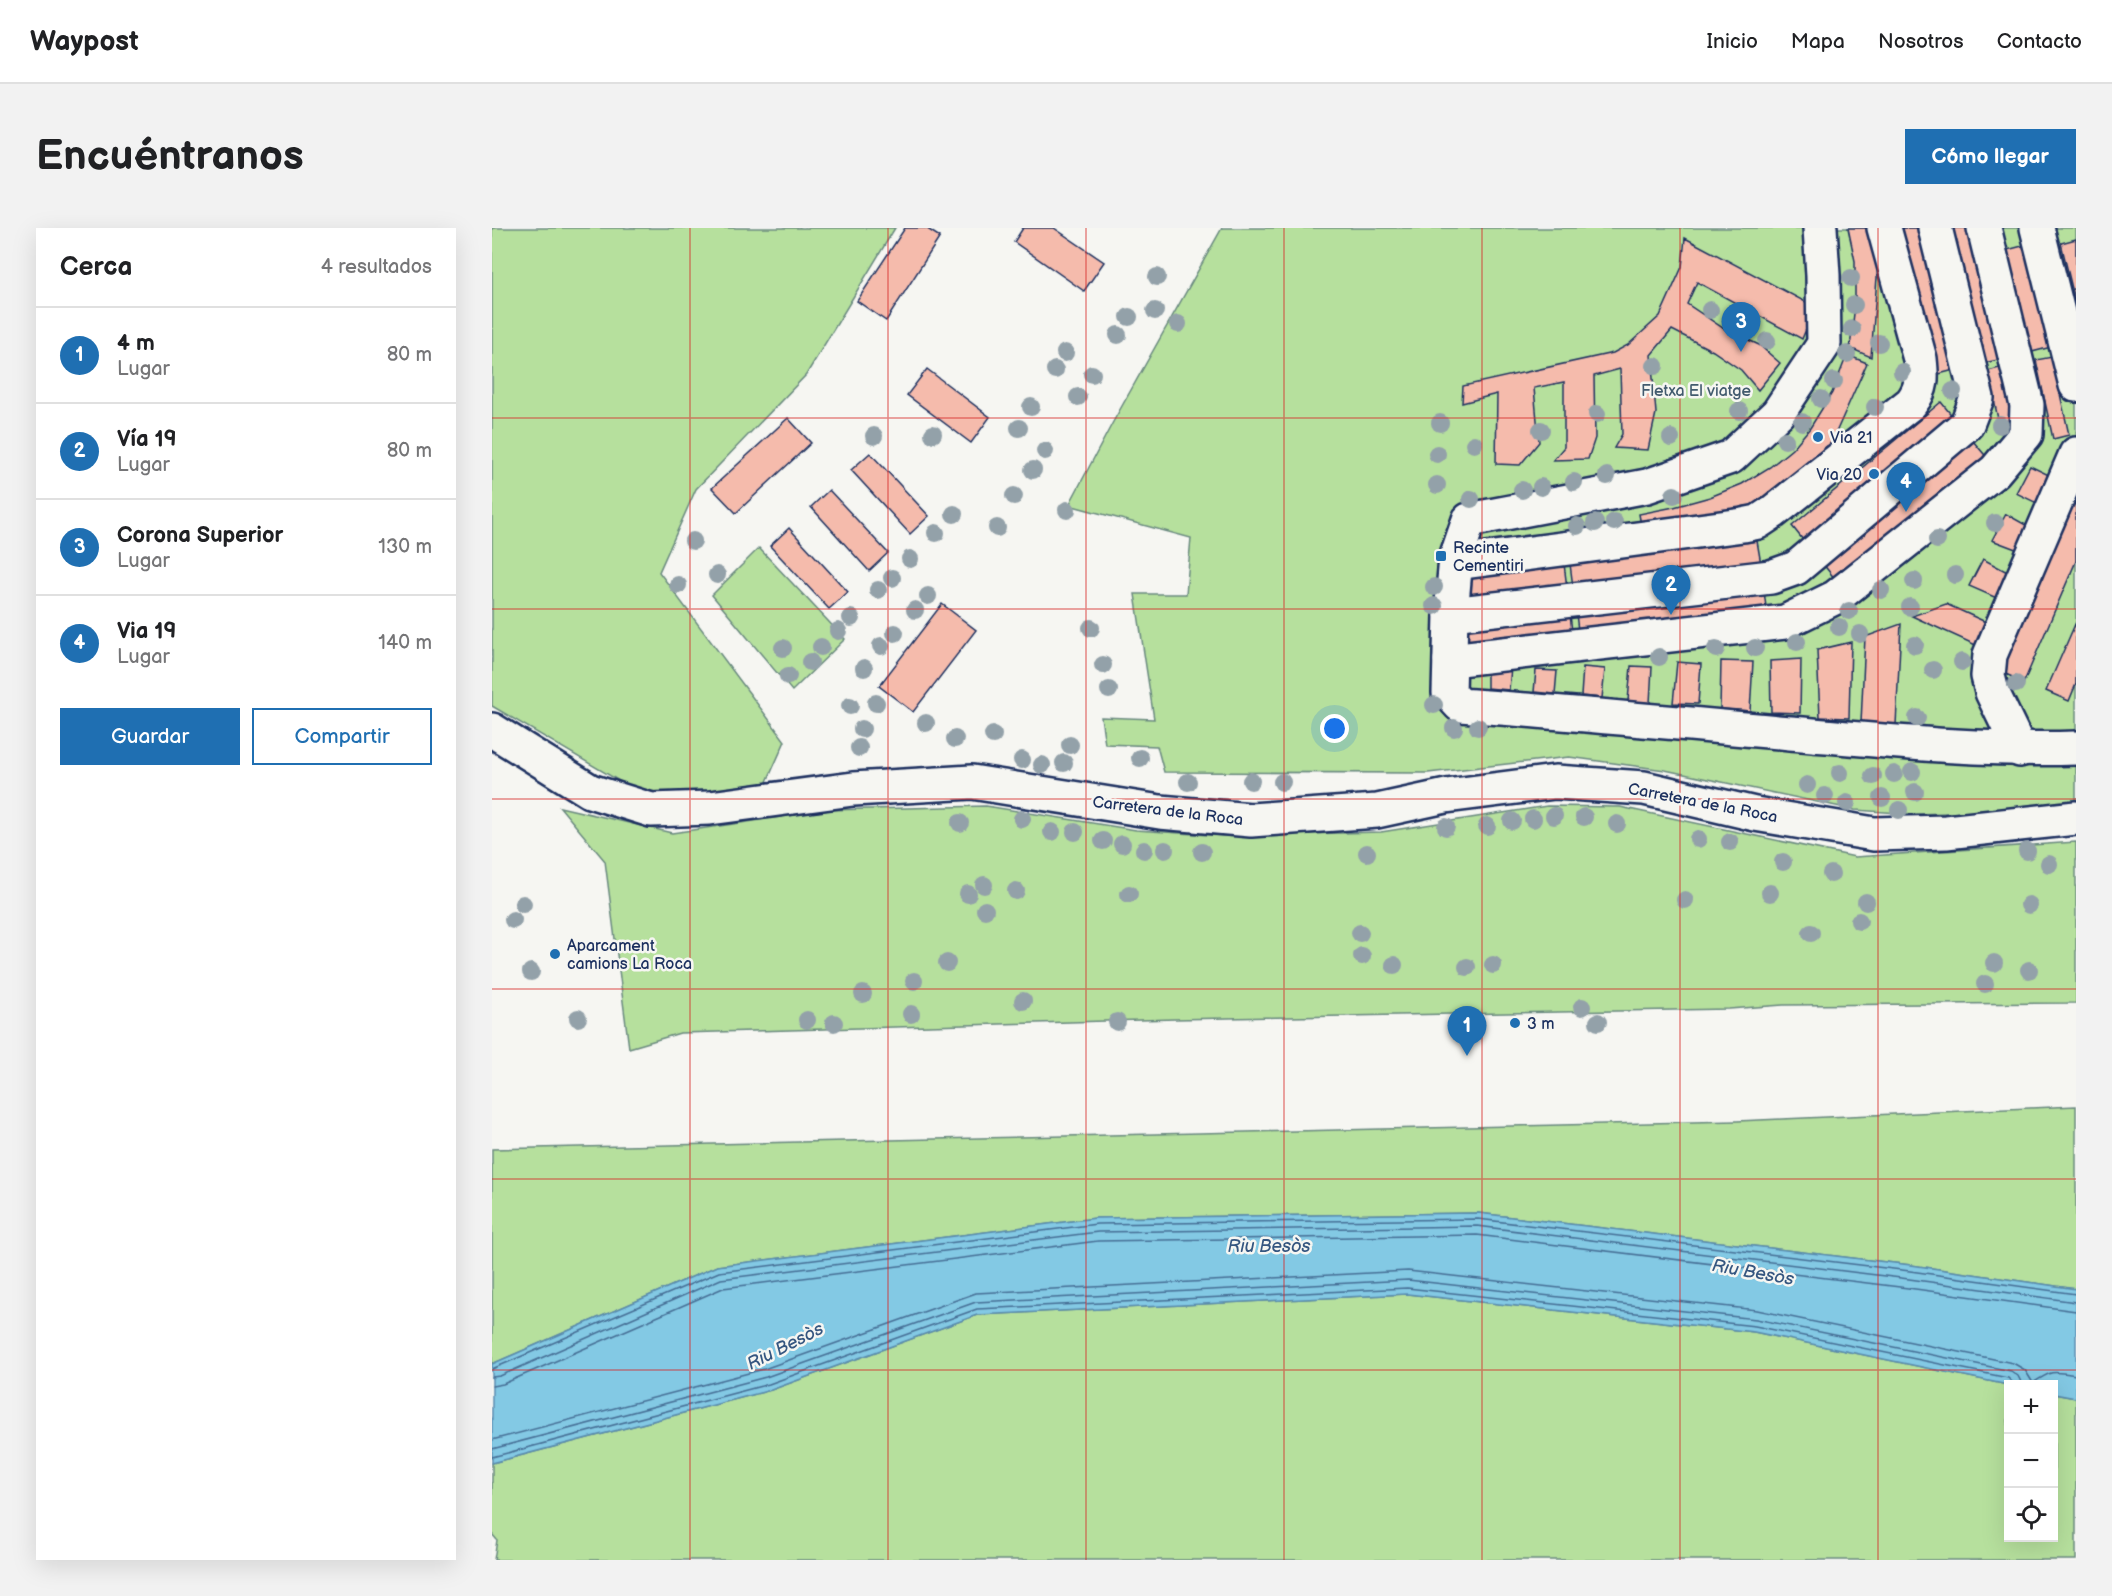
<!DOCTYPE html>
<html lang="es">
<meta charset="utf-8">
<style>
body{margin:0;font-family:"Balsamiq Sans",sans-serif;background:#f2f2f2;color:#202124}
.controls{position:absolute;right:18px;bottom:18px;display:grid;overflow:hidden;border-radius:0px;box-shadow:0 6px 24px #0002}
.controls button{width:54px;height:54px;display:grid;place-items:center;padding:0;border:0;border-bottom:2px solid #e0e0e0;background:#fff;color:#202124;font:30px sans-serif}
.you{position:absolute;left:843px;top:501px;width:21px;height:21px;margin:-15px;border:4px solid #fff;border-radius:50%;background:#1a73e8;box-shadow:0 0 0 9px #1a73e833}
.badge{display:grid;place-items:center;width:39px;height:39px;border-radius:50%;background:#1f6fb2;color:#fff;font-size:20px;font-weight:700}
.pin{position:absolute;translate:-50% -50px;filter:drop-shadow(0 2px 3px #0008)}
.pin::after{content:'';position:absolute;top:32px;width:21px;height:18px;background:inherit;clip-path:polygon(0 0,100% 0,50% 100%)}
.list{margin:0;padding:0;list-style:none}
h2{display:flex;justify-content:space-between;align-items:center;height:78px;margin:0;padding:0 24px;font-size:26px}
h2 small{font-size:20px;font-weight:400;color:#757577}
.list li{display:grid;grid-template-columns:39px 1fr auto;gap:18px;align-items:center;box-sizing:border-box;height:96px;padding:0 24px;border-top:2px solid #e0e0e0}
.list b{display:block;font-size:22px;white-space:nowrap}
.list p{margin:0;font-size:20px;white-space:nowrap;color:#757577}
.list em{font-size:20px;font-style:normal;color:#757577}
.actions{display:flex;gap:12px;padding:18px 24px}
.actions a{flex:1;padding:14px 0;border:2px solid #1f6fb2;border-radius:0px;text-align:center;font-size:21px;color:#1f6fb2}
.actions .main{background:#1f6fb2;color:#fff}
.icon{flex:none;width:33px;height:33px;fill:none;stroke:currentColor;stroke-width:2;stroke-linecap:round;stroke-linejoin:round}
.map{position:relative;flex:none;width:1584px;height:1332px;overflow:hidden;border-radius:0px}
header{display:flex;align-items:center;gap:36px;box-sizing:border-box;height:84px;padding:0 30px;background:#fff;border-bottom:2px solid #e0e0e0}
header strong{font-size:28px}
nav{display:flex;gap:33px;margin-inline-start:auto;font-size:21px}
.intro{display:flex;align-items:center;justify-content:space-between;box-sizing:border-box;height:144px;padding:0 36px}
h1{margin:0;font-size:42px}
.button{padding:15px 27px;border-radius:0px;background:#1f6fb2;color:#fff;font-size:21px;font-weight:700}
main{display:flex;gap:36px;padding:0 36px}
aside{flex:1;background:#fff;border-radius:0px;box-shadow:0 6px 24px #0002}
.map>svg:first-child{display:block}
.green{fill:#b6e09d;stroke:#68887e;stroke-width:1.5}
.water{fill:#83c9e4;stroke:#598bae;stroke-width:1.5}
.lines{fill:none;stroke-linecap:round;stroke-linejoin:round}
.shore{stroke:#456d94;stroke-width:1.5}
.building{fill:#f5bbac;stroke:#1b2f5e;stroke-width:1.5}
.minor-casing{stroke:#1b2f5e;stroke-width:38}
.minor{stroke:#f6f6f2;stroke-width:33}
.tree{fill:#93a1a9}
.grid{fill:none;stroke:#d62828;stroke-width:1.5;stroke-opacity:0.55}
.poi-dot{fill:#1f6fb2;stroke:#f6f6f2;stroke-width:2}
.labels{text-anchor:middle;stroke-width:5;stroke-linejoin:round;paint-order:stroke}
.park-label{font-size:16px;fill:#425b6e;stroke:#f6f6f2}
.poi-label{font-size:16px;fill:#1b2f5e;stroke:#f6f6f2;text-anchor:start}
.street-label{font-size:16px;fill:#1b2f5e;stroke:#f6f6f2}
.water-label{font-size:18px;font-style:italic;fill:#355680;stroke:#f6f6f2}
</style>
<header>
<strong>Waypost</strong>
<nav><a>Inicio</a><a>Mapa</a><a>Nosotros</a><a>Contacto</a></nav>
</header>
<div class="intro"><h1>Encuéntranos</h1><a class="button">Cómo llegar</a></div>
<main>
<aside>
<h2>Cerca<small>4 resultados</small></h2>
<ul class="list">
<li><span class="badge">1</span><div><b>4 m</b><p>Lugar</p></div><em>80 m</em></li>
<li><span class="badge">2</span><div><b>Vía 19</b><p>Lugar</p></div><em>80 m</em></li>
<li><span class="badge">3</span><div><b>Corona Superior</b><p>Lugar</p></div><em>130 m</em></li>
<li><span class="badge">4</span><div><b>Via 19</b><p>Lugar</p></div><em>140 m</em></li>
</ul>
<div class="actions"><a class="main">Guardar</a><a>Compartir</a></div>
</aside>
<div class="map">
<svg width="1584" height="1332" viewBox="0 0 1584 1332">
<rect width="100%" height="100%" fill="#f6f6f2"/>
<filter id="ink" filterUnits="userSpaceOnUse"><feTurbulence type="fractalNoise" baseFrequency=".0167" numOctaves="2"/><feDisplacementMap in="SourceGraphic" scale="12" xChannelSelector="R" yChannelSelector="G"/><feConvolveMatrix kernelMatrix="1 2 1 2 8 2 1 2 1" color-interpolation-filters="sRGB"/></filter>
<g filter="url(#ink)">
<!-- green -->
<g class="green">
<polygon points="0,0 403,0 314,147 204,261 167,344 293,513 273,558 156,570 0,478"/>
<polygon points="730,0 1584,0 1584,573 1520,583 1422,586 1363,582 1173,542 1077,529 936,545 672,544 665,518 613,516 609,489 662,491 643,366 694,366 699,310 577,277 621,194"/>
<polygon points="267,320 353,411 300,463 220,367"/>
<polygon points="494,578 644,602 731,608 889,604 1055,578 1128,579 1363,629 1584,614 1584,775 1291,777 1237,781 683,791 188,805 137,820 113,633 68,579 180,605 337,582"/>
<polygon points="1584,878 1584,1061 1419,1037 986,985 604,990 225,1038 0,1136 0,921 1245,893"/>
<polygon points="915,1066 1262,1104 1516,1157 1516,1310 1562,1310 1562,1166 1584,1170 1584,1332 2,1332 5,1312 0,1306 0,1235 279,1162 485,1087"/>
</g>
<!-- water -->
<polygon class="water" points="986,985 1419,1037 1584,1061 1584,1170 1562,1166 1562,1156 1516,1157 1262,1104 915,1066 485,1087 279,1162 0,1235 0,1136 225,1038 604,990"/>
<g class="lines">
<!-- shore -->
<g class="shore">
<polyline points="0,1141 227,1044 605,996 986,991 1418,1043 1584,1066"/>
<polyline points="0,1149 8,1148 229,1051 606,1004 985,998 1417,1051 1584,1074"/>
<polyline points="0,1158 11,1156 231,1060 606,1013 985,1007 1416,1060 1584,1083"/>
<path d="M 0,1212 L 272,1141 L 484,1065 L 916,1043 L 1265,1082 L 1521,1135 L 1533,1142 L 1541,1155 C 1561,1142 1560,1143 1584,1147"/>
<polyline points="0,1221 274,1149 484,1074 916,1052 1264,1091 1519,1143 1526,1148 1530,1156"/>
<polyline points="0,1229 277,1156 485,1081 915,1060 1263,1098 1516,1150 1522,1156"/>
</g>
</g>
<!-- building -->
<g class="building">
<polygon points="413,0 434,0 448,9 394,93 365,73"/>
<polygon points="531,0 562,0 612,34 592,63 522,14"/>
<polygon points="1356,0 1377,0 1386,36 1379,129 1358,120 1363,77 1363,33"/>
<polygon points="1408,0 1432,0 1466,141 1443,147"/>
<polygon points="1459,0 1484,0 1515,130 1492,135"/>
<polygon points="1193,10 1323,79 1310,111 1205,54 1195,76 1231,100 1267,117 1288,135 1266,162 1249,142 1221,123 1180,102 1159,127 1164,185 1156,222 1122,220 1130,206 1128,141 1102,148 1103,210 1096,231 1061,232 1072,219 1072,154 1042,160 1047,214 1028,237 1004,236 1005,166 970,175 971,158 1121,125 1136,117 1168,88 1190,39"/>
<polygon points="1584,11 1584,77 1569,15"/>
<polygon points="1538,16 1563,118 1540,124 1515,22"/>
<polygon points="1355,127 1375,135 1337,220 1335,218 1255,283 1254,278 1150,303 1147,286 1182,279 1218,269 1250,256 1278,239 1300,221 1318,200 1340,165"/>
<polygon points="1560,129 1577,207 1561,211 1544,132"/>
<polygon points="1511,139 1522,192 1507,196 1496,143"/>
<polygon points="435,141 498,189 479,215 415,167"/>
<polygon points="1449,174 1465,194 1315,317 1300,298"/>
<polygon points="296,190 319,215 244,285 220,260"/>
<polygon points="1481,213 1497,232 1347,356 1331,336"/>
<polygon points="378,225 437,288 418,306 359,242"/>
<polygon points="1538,238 1561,249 1549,277 1524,265"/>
<polygon points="337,262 396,325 377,343 319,279"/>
<polygon points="1584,270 1584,333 1532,454 1509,444"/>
<polygon points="1514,286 1541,301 1529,323 1500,312"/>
<polygon points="297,300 356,364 337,381 278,318"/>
<polygon points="1265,313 1269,336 1081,359 1078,336"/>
<polygon points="1491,331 1521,347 1507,371 1477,358"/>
<polygon points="1072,336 1075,360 973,372 970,349"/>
<polygon points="1272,363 1275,387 1087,410 1084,386"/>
<polygon points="450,376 484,402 421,484 387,458"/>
<polygon points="1454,376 1498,396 1488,419 1420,388"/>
<polygon points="1078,387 1081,411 970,424 968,401"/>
<polygon points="1584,394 1584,456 1577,473 1554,463"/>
<polygon points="1409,396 1404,497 1369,495 1373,409"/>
<polygon points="1359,414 1357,490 1328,489 1325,422"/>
<polygon points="1309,431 1308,485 1279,484 1278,433"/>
<polygon points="1229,433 1261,434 1258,483 1228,481"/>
<polygon points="1185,434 1209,436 1206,476 1181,475"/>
<polygon points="1139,438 1160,439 1158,475 1136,473"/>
<polygon points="1019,439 1017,462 995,460 995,442"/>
<polygon points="1091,439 1113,441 1110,470 1089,468"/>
<polygon points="1044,442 1065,443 1063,466 1042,464"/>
</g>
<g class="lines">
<!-- minor casing -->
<g class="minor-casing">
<g id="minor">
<path d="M 1328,0 L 1331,47 L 1332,116 L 1286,185 L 1239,229 L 1155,258 L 977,292 L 964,330 L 959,386 L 957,465 L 968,477 C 1078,485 1188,495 1298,505 C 1393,513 1489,523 1584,520"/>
<polyline points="1545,0 1584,157"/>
<path d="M 964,335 L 1251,297 L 1266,294 L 1281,284 L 1419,175 C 1431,160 1430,149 1428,131 L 1392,0"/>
<polyline points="959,386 1279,349 1304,340 1475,196 1485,170 1443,0"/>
<polyline points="958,432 1293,394 1344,369 1503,243 1534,206 1535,177 1492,0"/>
<polyline points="0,502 98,563 159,582 218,580 361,561 480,554 668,584 759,592 885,583 954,568 1063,554 1152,560 1263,586 1382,606 1454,604 1584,590"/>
<polyline points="1528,522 1500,464 1496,448 1498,427 1584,226"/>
</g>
</g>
<!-- minor -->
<use href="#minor" class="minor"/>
</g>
<!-- trees -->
<g class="tree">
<circle cx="665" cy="49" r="9"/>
<circle cx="1359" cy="50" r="9"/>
<circle cx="1362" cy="77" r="9"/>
<circle cx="1218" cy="82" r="9"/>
<circle cx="663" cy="83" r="9"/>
<circle cx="637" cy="89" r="9"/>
<circle cx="686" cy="96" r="9"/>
<circle cx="1360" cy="101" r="9"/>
<circle cx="626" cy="107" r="9"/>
<circle cx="1275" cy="113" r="9"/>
<circle cx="1387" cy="115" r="9"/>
<circle cx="573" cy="125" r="9"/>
<circle cx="1355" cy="126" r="9"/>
<circle cx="1163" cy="138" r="9"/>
<circle cx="563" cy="142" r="9"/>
<circle cx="1410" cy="144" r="9"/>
<circle cx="600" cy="146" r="9"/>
<circle cx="1342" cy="153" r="9"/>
<circle cx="1461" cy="163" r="9"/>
<circle cx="586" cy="169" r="9"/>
<circle cx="1329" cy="171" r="9"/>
<circle cx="539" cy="179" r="9"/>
<circle cx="1383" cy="179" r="9"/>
<circle cx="1247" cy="183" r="9"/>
<circle cx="1105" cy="186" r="9"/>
<circle cx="1310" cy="194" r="9"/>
<circle cx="948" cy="195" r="9"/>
<circle cx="1508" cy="197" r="9"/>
<circle cx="527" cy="200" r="9"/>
<circle cx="1049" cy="202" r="9"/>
<circle cx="441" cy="206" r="9"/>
<circle cx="382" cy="208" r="9"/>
<circle cx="1179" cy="210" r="9"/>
<circle cx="1293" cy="212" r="9"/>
<circle cx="982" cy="216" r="9"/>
<circle cx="553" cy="223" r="9"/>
<circle cx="945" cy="226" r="9"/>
<circle cx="541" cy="242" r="9"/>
<circle cx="1115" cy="248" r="9"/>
<circle cx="1082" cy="254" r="9"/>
<circle cx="945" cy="257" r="9"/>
<circle cx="1049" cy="259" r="9"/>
<circle cx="1030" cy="262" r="9"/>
<circle cx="1182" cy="267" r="9"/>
<circle cx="522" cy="268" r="9"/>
<circle cx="979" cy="271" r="9"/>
<circle cx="575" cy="282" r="9"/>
<circle cx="462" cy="286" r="9"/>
<circle cx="1122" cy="294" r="9"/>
<circle cx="1103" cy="295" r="9"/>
<circle cx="1503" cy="295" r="9"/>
<circle cx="1085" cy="298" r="9"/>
<circle cx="505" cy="300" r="9"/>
<circle cx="444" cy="305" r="9"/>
<circle cx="1445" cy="312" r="9"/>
<circle cx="201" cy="313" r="9"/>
<circle cx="418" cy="331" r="9"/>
<circle cx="225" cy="347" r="9"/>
<circle cx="1463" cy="347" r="9"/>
<circle cx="400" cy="350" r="9"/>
<circle cx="1422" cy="353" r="9"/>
<circle cx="186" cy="357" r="9"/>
<circle cx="942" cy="359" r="9"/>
<circle cx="386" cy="362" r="9"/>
<circle cx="1389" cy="362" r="9"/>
<circle cx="436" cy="368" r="9"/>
<circle cx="942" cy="378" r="9"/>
<circle cx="1418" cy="379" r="9"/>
<circle cx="423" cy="382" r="9"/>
<circle cx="1357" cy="383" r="9"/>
<circle cx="359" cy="390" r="9"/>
<circle cx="1347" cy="399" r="9"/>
<circle cx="599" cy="400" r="9"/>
<circle cx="346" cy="403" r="9"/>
<circle cx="403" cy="405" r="9"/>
<circle cx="1368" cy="406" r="9"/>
<circle cx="1305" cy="414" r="9"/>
<circle cx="1423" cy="417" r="9"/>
<circle cx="389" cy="418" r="9"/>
<circle cx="329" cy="419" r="9"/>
<circle cx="291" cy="420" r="9"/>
<circle cx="1263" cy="420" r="9"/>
<circle cx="1224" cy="421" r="9"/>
<circle cx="1167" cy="429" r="9"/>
<circle cx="318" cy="434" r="9"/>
<circle cx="1470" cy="434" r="9"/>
<circle cx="611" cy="437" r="9"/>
<circle cx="372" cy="440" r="9"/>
<circle cx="1441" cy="442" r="9"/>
<circle cx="296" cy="448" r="9"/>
<circle cx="1524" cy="456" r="9"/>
<circle cx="617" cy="462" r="9"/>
<circle cx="384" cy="475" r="9"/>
<circle cx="942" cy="477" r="9"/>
<circle cx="358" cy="478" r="9"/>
<circle cx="1425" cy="490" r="9"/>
<circle cx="434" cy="495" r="9"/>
<circle cx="986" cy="499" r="9"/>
<circle cx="962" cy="500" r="9"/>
<circle cx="370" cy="501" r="9"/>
<circle cx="501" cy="507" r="9"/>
<circle cx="463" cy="511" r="9"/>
<circle cx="578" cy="517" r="9"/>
<circle cx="367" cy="520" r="9"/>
<circle cx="648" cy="530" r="9"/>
<circle cx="530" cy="532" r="9"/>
<circle cx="572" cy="535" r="9"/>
<circle cx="550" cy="537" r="9"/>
<circle cx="1420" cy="544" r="9"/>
<circle cx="1348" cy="545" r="9"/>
<circle cx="1402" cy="546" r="9"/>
<circle cx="1381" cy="548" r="9"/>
<circle cx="759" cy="553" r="9"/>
<circle cx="696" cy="554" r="9"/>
<circle cx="790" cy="554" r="9"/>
<circle cx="1315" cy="557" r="9"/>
<circle cx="1423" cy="564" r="9"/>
<circle cx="1333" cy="568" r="9"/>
<circle cx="1390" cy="570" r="9"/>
<circle cx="1355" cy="575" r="9"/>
<circle cx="1407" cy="582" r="9"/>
<circle cx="1062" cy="588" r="9"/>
<circle cx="1092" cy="589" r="9"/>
<circle cx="530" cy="591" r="9"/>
<circle cx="1041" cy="591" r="9"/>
<circle cx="1020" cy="593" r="9"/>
<circle cx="468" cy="595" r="9"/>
<circle cx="1125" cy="596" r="9"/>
<circle cx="995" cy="598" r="9"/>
<circle cx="954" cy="599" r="9"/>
<circle cx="560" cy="604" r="9"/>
<circle cx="583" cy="604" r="9"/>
<circle cx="1206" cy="611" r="9"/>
<circle cx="611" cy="613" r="9"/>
<circle cx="1238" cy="614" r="9"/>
<circle cx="630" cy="616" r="9"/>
<circle cx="652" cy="622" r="9"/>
<circle cx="673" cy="622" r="9"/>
<circle cx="1535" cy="623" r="9"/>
<circle cx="710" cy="624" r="9"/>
<circle cx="875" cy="625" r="9"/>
<circle cx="1291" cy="634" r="9"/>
<circle cx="1557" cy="636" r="9"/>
<circle cx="1339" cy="646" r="9"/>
<circle cx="492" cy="657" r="9"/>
<circle cx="524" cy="663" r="9"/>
<circle cx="1278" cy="665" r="9"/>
<circle cx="476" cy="666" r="9"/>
<circle cx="637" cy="666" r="9"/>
<circle cx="1193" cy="672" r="9"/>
<circle cx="1374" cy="674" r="9"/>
<circle cx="31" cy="676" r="9"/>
<circle cx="1537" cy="677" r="9"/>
<circle cx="493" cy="682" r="9"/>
<circle cx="21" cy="692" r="9"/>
<circle cx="1367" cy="693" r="9"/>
<circle cx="868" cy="705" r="9"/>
<circle cx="1319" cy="705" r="9"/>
<circle cx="870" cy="728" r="9"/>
<circle cx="455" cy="735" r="9"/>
<circle cx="1502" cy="735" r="9"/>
<circle cx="902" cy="737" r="9"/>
<circle cx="1001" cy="737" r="9"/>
<circle cx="975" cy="739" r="9"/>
<circle cx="1537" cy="742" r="9"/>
<circle cx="39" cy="744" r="9"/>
<circle cx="422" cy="753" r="9"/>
<circle cx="1493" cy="756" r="9"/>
<circle cx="371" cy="766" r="9"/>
<circle cx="531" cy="773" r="9"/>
<circle cx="1090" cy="779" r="9"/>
<circle cx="419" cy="786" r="9"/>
<circle cx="86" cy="790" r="9"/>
<circle cx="315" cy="792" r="9"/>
<circle cx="625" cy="794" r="9"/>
<circle cx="1106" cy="794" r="9"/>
<circle cx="342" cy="795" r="9"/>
</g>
</g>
<!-- grid -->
<path class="grid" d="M 198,0 L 198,1332M 396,0 L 396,1332M 594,0 L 594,1332M 792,0 L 792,1332M 990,0 L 990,1332M 1188,0 L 1188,1332M 1386,0 L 1386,1332M 0,190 L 1584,190M 0,381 L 1584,381M 0,571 L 1584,571M 0,761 L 1584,761M 0,951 L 1584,951M 0,1142 L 1584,1142"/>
<!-- markers -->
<g class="poi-dot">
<circle cx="1326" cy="209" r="6"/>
<circle cx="1382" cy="246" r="6"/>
<rect x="943" y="322" width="12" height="12" rx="3"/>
<circle cx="63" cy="726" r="6"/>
<circle cx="1023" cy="795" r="6"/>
</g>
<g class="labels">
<!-- park labels -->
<g class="park-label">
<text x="1204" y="168">Fletxa El viatge</text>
</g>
<!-- poi labels -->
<g class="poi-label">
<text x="1338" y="215">Via 21</text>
<text x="1370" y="252" text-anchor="end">Via 20</text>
<text x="961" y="325">Recinte<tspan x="961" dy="18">Cementiri</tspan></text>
<text x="75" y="723">Aparcament<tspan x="75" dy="18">camions La Roca</tspan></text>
<text x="1035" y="801">3 m</text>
</g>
<!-- street labels -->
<g class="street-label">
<text transform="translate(1211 574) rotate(11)" y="6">Carretera de la Roca</text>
<text transform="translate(676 582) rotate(7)" y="6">Carretera de la Roca</text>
</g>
<!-- water labels -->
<g class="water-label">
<text x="777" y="1024">Riu Besòs</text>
<text transform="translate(1261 1044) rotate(10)" y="6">Riu Besòs</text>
<text transform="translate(293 1118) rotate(-27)" y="6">Riu Besòs</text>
</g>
</g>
</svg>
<div class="controls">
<button>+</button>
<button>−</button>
<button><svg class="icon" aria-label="locate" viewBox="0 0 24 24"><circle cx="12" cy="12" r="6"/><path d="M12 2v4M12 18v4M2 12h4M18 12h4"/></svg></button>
</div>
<div class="you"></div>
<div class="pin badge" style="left:975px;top:828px">1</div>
<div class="pin badge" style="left:1179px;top:387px">2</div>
<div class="pin badge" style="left:1249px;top:124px">3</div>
<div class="pin badge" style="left:1414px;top:284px">4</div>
</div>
</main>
